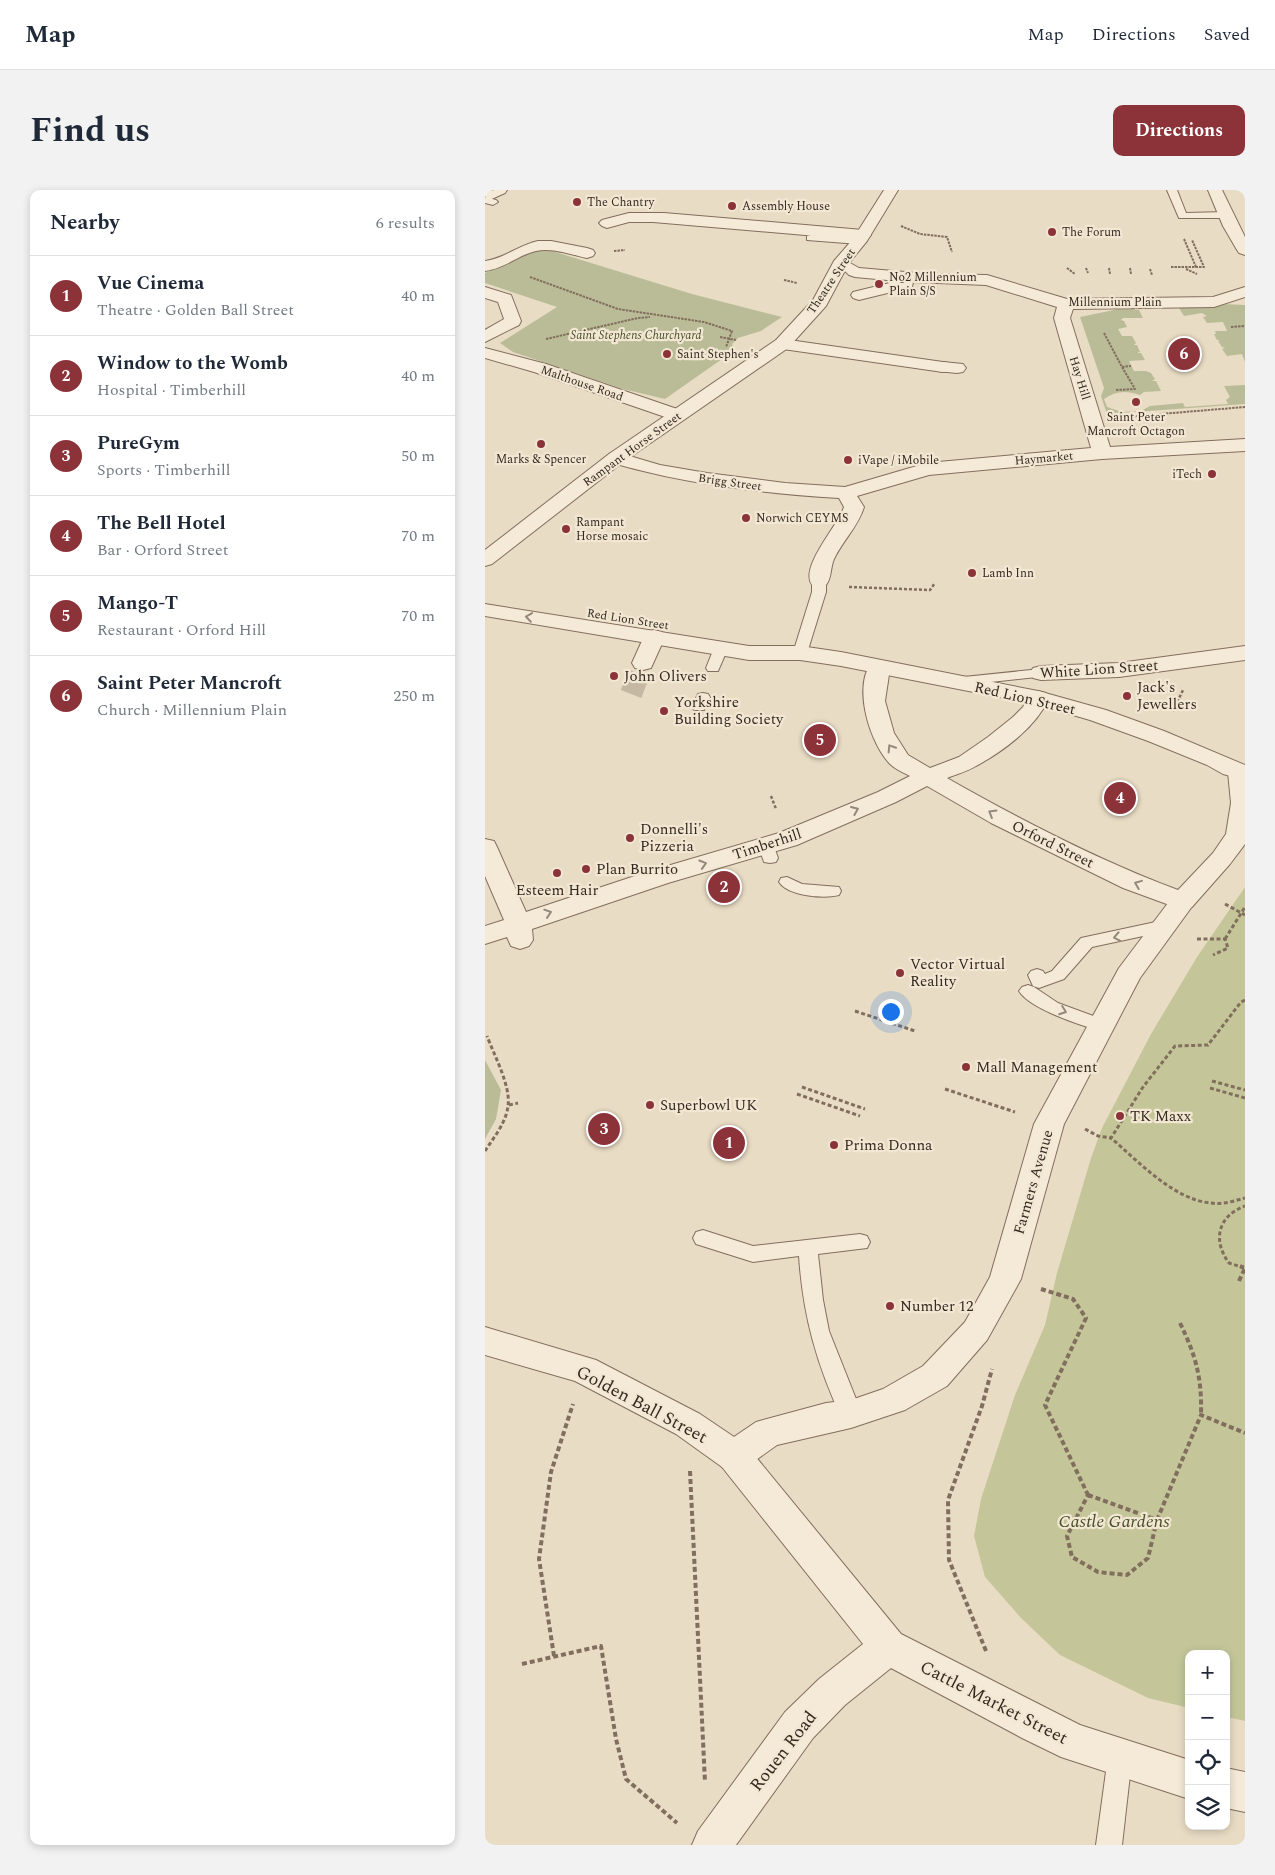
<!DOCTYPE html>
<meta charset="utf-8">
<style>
body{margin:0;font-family:Spectral,serif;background:#f2f2f3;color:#1f2937}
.controls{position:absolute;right:15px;bottom:15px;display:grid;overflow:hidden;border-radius:10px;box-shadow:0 2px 8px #0003}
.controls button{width:45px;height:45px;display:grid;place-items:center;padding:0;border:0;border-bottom:1px solid #e0e1e3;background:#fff;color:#1f2937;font:25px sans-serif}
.you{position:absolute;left:405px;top:821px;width:18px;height:18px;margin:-12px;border:4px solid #fff;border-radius:50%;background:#1a73e8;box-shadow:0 0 0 8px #1a73e833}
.badge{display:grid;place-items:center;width:32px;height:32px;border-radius:50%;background:#8b3339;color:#fff;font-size:16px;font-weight:700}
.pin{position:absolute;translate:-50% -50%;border:2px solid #fff;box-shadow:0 1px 5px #0006}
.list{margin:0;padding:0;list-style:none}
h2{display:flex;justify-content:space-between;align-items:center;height:65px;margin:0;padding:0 20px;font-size:21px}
h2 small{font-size:16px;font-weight:400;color:#747a83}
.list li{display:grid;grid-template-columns:32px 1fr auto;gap:15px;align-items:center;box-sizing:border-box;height:80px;padding:0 20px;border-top:1px solid #e0e1e3}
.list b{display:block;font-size:19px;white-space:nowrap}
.list p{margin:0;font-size:16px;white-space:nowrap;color:#747a83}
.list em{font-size:16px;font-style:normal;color:#747a83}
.icon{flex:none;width:28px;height:28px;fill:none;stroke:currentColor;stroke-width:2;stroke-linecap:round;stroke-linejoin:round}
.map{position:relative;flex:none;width:760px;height:1655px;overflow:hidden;border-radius:10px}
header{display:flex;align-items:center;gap:30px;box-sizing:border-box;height:70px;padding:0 25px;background:#fff;border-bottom:1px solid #e0e1e3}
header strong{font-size:24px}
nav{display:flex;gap:28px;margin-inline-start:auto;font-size:18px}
.intro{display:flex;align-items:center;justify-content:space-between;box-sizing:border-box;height:120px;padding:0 30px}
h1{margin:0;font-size:35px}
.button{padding:12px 22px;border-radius:10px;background:#8b3339;color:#fff;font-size:18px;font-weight:700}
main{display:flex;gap:30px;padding:0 30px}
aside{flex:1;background:#fff;border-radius:10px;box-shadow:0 2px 8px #0003}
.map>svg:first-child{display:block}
.green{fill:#c4c69a}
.cemetery{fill:#babc98}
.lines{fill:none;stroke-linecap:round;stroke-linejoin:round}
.pedestrian-tunnel{stroke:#c5b8a3;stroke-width:22;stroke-dasharray:22 11;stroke-linecap:butt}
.service-casing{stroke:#826e5d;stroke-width:2}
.pedestrian-casing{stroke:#826e5d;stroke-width:2}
.minor-casing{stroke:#826e5d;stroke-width:2}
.tertiary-casing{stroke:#826e5d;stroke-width:2}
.path-far3{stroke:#826e5d;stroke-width:2;stroke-dasharray:2.5 1;stroke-linecap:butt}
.path-far2{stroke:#826e5d;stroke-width:2.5;stroke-dasharray:3 2;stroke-linecap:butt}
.path-far1{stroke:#826e5d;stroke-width:3;stroke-dasharray:4 2.5;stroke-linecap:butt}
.path{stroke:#826e5d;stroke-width:4;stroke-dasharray:5 3;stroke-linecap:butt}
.service{fill:#f5ead7;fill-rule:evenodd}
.pedestrian{fill:#f5ead7;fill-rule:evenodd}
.minor{fill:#f5ead7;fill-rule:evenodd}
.tertiary{fill:#f5ead7;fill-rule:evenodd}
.oneway{stroke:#94897b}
.poi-dot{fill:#8b3339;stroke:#f2e7d3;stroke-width:2}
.labels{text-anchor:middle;stroke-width:4.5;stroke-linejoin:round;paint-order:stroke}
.far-poi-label{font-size:12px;fill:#34281f;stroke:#f2e7d3;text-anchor:start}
.far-street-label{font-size:12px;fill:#34281f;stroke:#f2e7d3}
.far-park-label{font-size:12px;font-style:italic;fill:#474e28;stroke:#f2e7d3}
.street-label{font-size:15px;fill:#34281f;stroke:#f2e7d3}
.poi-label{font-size:15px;fill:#34281f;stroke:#f2e7d3;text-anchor:start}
.near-street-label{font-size:18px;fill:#34281f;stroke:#f2e7d3}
.near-park-label{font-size:18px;font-style:italic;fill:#474e28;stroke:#f2e7d3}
</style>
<header>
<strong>Map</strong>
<nav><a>Map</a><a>Directions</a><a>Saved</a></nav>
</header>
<div class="intro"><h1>Find us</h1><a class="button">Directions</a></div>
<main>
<aside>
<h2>Nearby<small>6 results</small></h2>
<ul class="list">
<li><span class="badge">1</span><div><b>Vue Cinema</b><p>Theatre · Golden Ball Street</p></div><em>40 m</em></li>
<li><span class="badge">2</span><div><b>Window to the Womb</b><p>Hospital · Timberhill</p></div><em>40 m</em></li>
<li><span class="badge">3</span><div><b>PureGym</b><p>Sports · Timberhill</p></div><em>50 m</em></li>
<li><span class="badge">4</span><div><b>The Bell Hotel</b><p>Bar · Orford Street</p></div><em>70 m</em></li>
<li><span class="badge">5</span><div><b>Mango-T</b><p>Restaurant · Orford Hill</p></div><em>70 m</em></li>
<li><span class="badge">6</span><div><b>Saint Peter Mancroft</b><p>Church · Millennium Plain</p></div><em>250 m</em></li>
</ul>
</aside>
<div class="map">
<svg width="760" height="1655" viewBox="0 0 760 1655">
<rect width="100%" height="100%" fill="#e9dcc4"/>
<!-- green -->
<polygon class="green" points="760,697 760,1531 741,1527 741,1464 704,1464 704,1518 663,1508 575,1465 536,1428 500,1387 489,1346 496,1309 530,1205 560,1135 572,1083 606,968 617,938 666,844 712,767"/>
<!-- cemetery -->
<g class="cemetery">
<polygon points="54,57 207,104 297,127 276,141 253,148 247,154 250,160 180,209 138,199 28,162 15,153 72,117 0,93 0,83"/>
<polygon points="736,114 760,115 760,172 757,164 742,166 737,159 740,158 737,157 733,151 735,150 732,150 729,144 731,144 730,141 742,141 738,132 722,133 718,127 722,126 717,123 699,126 694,118"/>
<path d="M 653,115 L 649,120 L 654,120 L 658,128 L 638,128 L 636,130 L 639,131 L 642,137 L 633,139 L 637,146 L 647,146 L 651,153 L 649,155 L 652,155 L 655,162 L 653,162 L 653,163 L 656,163 L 660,170 L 644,171 L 649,181 L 661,181 L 666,183 L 670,189 L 667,191 L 671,191 L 676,201 L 659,202 L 655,205 C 641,200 630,201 619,209 L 622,217 L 637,222 L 656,221 L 665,216 L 698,213 L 700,217 L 743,214 L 741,210 L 745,207 L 739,196 L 760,195 L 760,214 L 622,224 L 616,206 L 619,198 L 595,127 Z"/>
<polygon points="0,870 16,900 11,929 0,949"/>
</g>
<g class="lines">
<!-- pedestrian-tunnel -->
<polyline class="pedestrian-tunnel" points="146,504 158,473"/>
<!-- service casing -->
<g class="service-casing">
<g id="service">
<polygon points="682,0 692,0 701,23 741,22 746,25 741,28 694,28"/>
<polygon points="0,7 11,10 13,12 8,15 0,13"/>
<polygon points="326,45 374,48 379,51 374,54 322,50 322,46"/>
<polygon points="334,387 341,391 341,402 322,463 315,467 310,466 308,463 327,402 327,391"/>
<polygon points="236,454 243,458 233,481 223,481 221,478 229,458"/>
<polygon points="556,479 561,480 563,483 561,486 469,496 464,495 462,492 464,489 469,488"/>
<polygon points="218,503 223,504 225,507 219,520 209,520 207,517 213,504"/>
<polygon points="281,650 287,651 293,668 291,672 285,673 279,672 273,655 275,651"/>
<path d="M 302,687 L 317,694 L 354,697 L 356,701 L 354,705 C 339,709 303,706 294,692 L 296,688 Z"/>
<polygon points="680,730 686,732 688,736 686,740 607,757 579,789 554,798 548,796 543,785 546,781 552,779 558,781 560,784 567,781 596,748"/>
<path d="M 543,795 L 549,797 L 573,813 L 622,831 L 625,835 L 622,839 L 616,841 C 595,835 545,819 534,801 L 537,797 Z"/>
<path d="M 218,1040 L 268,1056 L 375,1044 L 382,1046 L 385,1052 L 382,1058 L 333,1064 L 338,1110 L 344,1141 L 377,1224 L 374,1231 L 366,1233 L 358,1231 C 332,1175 318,1127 314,1066 L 268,1072 L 211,1054 L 208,1048 L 211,1042 Z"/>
<polygon points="635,1555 644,1558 647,1567 637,1655 611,1655 623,1567 626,1558"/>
</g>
</g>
<!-- pedestrian casing -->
<g class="pedestrian-casing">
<g id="pedestrian">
<path d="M 53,51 L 66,51 L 102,58 L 108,60 L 110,63 L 108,66 L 102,68 C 87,65 67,57 51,61 C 33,65 21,78 0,81 L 0,71 C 18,69 34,55 53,51 Z"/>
<path d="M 365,73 L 374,78 L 443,84 L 502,85 L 582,109 L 728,107 L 760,97 L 760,107 L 729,117 L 588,119 L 585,128 L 625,257 L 760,249 L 760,261 L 617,269 L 444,285 L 372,306 L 379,317 C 373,337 358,350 349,369 C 345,378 347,388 341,395 L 334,397 L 327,395 C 314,377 353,336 359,317 L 354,308 C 276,303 199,294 124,272 L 122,268 L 124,264 L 131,262 L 175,275 L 222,283 L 300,293 L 360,297 L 442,273 L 606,258 L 569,128 L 572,117 L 501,95 L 428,92 L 427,97 L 374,110 L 368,108 L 366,105 L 368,102 L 413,91 L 370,87 L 364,85 L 357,78 L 359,75 Z"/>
<polygon points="0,97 26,105 36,131 34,135 0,152 0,140 19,129 13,112 0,108"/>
<polygon points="0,158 61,174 198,221 201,225 198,229 192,230 186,229 49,182 0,168"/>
<polygon points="458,172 478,174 481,178 478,182 472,183 452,181 449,177 452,173"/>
<polygon points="169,440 177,442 180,447 166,478 158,480 150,478 147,473 161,442"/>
<polygon points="760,456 760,470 634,487 556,490 548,488 545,483 548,478 556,476 634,473"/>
<path d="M 394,471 L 402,473 L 405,478 L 400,511 L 409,543 L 423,565 L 445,578 L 474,567 L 503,547 L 528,527 L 538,517 L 545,503 L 553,501 L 561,503 L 564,508 C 551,537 519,561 491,576 C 483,581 472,584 462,588 C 536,630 613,670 693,700 L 728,663 L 741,644 L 746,613 L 743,582 L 747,577 L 755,575 L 760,576 L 760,654 L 745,674 L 707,717 L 698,720 L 638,698 L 506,633 L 442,596 L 411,612 L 312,655 L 183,693 L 47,739 L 48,750 L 44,756 L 35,759 L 26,756 L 22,747 L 0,754 L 0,736 L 19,730 L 0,686 L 0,649 L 9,651 L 12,657 L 41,722 L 165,681 L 294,643 L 393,602 L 425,586 C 419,583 410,579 405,574 C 385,553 368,499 386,473 Z"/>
</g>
</g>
<!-- minor casing -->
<g class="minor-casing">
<g id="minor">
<polygon points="4,0 22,0 20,3 0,12 0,2"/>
<polygon points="723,0 737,0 760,47 760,65 754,63 752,60 738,36"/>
<polygon points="144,23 179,23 378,40 383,42 386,45 383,48 378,50 168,32 144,32 122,38 117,36 114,33 117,30"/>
<polygon points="297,149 458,172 464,173 467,177 464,181 458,182 291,158 288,154 291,150"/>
<polygon points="698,702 707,705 711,711 655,788 579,934 536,1089 502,1150 462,1196 420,1220 366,1238 292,1255 261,1277 249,1281 237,1277 232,1266 237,1255 271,1232 341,1213 366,1210 398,1199 438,1176 480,1132 505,1087 549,934 634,778 689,705"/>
</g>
</g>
<!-- tertiary casing -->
<g class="tertiary-casing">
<g id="tertiary">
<polygon points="399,0 413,0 382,51 364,73 341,116 303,158 138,272 7,374 0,376 0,360 124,264 291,150 328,110 349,71 368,49"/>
<polygon points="0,414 264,456 315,456 356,462 553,501 621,520 679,541 760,575 760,590 738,584 722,575 663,551 605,530 550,514 356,476 315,470 264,470 0,426"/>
<polygon points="0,1137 111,1170 215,1224 261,1255 416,1444 595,1535 704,1570 704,1609 576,1567 537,1548 406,1478 360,1515 328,1548 251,1655 207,1655 213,1641 300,1522 334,1489 378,1454 237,1277 191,1244 90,1191 0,1165"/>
<polygon points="741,1578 760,1582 760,1622 741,1618"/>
</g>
</g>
<!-- path-far3 -->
<g class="path-far3">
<polyline points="416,36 435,44 462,47 467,62"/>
<polyline points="699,49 711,77"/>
<polyline points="129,61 140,60"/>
<polyline points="686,77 719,77 707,50"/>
<polyline points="582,78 590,84"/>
<polyline points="601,78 603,83"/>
<polyline points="624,78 625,84"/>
<polyline points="645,78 646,84"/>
<polyline points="665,79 667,85"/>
<polyline points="701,79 712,84"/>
<polyline points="45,87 133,119 219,132 247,141 241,157"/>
<polyline points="299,90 312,93"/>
<polyline points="746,137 760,136"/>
<polyline points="619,143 637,177 646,176"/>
<polyline points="235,147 251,150"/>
<polyline points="61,149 153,128 165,127"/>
<polyline points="631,200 650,199 637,177"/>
<polyline points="639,227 760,217"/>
</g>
<!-- path-far2 -->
<g class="path-far2">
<polyline points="364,397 445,400 450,393"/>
<polyline points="688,521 698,500"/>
<polyline points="286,606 291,619"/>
</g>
<!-- path-far1 -->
<g class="path-far1">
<polyline points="740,714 760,725"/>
<polyline points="712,749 740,749 743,758 728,765"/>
<polyline points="740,749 760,717"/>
<path d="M 760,810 L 756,812 L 723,855 L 690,856 L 658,897 L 626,948 C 653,971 689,1010 726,1013 C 737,1015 749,1011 760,1008"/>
<polyline points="370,821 430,841"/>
<polyline points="727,891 760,900"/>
<polyline points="317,897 380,919"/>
<polyline points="725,898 760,908"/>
<polyline points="460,899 530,922"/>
<polyline points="312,904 375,926"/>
<polyline points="24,915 33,913"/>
<polyline points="600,939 613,946 626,948"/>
<path d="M 0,961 C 9,947 21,933 23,916 C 26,896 9,865 2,846"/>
<path d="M 759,1078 L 744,1073 C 727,1050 733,1026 760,1016"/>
</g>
<!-- path -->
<g class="path">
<polyline points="754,1091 760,1078 755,1076"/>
<polyline points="556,1099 588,1109 601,1128 560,1215 603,1305"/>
<path d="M 695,1133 C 711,1166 717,1188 716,1225"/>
<polyline points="205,1281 220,1592"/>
<polygon points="603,1305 672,1330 663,1368 642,1385 613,1382 587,1367 582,1346"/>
<polyline points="672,1330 716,1225 760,1243"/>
<polyline points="501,1461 464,1370 463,1310 497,1216 507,1179"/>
<polyline points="69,1466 54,1369 66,1282 88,1214"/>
<polyline points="37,1474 116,1456 131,1549 141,1589 192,1633"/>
</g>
<!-- service -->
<use href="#service" class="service"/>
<!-- pedestrian -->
<use href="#pedestrian" class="pedestrian"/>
<!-- minor -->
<use href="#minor" class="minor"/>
<!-- tertiary -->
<use href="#tertiary" class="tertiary"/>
</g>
<!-- one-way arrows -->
<defs><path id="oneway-chevron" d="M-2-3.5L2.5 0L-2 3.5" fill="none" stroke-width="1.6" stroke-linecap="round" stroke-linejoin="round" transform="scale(1.25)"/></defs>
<g class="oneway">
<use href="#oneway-chevron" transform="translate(44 427) rotate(-171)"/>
<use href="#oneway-chevron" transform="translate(406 558) rotate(-122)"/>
<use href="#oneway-chevron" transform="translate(370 620) rotate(-23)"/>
<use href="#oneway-chevron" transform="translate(507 623) rotate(-149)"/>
<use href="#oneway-chevron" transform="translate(218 674) rotate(-17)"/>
<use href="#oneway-chevron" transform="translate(653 694) rotate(-158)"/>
<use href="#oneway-chevron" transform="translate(63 723) rotate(-18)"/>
<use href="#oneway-chevron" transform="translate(632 747) rotate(169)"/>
<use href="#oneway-chevron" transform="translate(578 821) rotate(20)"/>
</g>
<!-- markers -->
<g class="poi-dot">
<circle cx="92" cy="12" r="5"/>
<circle cx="247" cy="16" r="5"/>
<circle cx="567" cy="42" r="5"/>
<circle cx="394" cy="94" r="5"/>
<circle cx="182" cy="164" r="5"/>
<circle cx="651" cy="212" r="5"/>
<circle cx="56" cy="254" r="5"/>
<circle cx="363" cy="270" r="5"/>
<circle cx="727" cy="284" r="5"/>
<circle cx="261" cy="328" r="5"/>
<circle cx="81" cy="339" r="5"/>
<circle cx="487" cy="383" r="5"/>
<circle cx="129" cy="486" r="5"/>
<circle cx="642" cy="506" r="5"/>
<circle cx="179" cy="521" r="5"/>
<circle cx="145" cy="648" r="5"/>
<circle cx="101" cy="679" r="5"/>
<circle cx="72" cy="683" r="5"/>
<circle cx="415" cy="783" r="5"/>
<circle cx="481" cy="877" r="5"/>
<circle cx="165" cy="915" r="5"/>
<circle cx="635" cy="926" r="5"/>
<circle cx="349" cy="955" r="5"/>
<circle cx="405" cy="1116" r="5"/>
</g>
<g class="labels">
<!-- far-poi labels -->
<g class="far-poi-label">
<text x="102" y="16">The Chantry</text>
<text x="257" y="20">Assembly House</text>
<text x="577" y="46">The Forum</text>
<text x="404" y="91">No̱2 Millennium<tspan x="404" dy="14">Plain S/S</tspan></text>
<text x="192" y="168">Saint Stephen's</text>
<text x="651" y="231" text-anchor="middle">Saint Peter<tspan x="651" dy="14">Mancroft Octagon</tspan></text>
<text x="56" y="273" text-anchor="middle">Marks &amp; Spencer</text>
<text x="373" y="274">iVape / iMobile</text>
<text x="717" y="288" text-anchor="end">iTech</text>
<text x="271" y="332">Norwich CEYMS</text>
<text x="91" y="336">Rampant<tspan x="91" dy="14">Horse mosaic</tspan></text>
<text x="497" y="387">Lamb Inn</text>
</g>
<!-- far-street labels -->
<g class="far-street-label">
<text transform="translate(346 91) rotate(-56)" y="4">Theatre Street</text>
<text x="630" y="116">Millennium Plain</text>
<text transform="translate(595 188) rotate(73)" y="4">Hay Hill</text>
<text transform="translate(97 193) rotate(19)" y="4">Malthouse Road</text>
<text transform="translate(147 259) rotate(-36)" y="4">Rampant Horse Street</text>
<text transform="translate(559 268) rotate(-5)" y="4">Haymarket</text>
<text transform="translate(245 292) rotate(8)" y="4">Brigg Street</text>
<text transform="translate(143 429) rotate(9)" y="4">Red Lion Street</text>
</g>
<!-- far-park labels -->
<g class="far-park-label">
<text x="151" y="149">Saint Stephens Churchyard</text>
</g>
<!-- street labels -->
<g class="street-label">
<text transform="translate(614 479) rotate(-4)" y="5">White Lion Street</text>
<text transform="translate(540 508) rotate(13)" y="5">Red Lion Street</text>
<text transform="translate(282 654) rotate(-18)" y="5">Timberhill</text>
<text transform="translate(568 654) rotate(26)" y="5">Orford Street</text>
<text transform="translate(548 992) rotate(-74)" y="5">Farmers Avenue</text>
</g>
<!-- poi labels -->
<g class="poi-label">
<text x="139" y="491">John Olivers</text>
<text x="652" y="502">Jack's<tspan x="652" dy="17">Jewellers</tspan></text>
<text x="189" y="517">Yorkshire<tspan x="189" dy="17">Building Society</tspan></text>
<text x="155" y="644">Donnelli's<tspan x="155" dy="17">Pizzeria</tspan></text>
<text x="111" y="684">Plan Burrito</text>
<text x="72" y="705" text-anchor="middle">Esteem Hair</text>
<text x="425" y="779">Vector Virtual<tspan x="425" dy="17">Reality</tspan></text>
<text x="491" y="882">Mall Management</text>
<text x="175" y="920">Superbowl UK</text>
<text x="645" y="931">TK Maxx</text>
<text x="359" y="960">Prima Donna</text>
<text x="415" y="1121">Number 12</text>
</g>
<!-- near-street labels -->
<g class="near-street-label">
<text transform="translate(157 1214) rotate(28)" y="6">Golden Ball Street</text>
<text transform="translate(509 1512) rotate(27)" y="6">Cattle Market Street</text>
<text transform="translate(298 1561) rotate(-52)" y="6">Rouen Road</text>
</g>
<!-- near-park labels -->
<g class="near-park-label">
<text x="629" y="1337">Castle Gardens</text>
</g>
</g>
</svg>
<div class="controls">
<button>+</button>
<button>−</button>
<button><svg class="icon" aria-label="locate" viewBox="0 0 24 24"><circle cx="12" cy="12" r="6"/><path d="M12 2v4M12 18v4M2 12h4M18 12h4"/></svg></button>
<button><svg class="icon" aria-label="layers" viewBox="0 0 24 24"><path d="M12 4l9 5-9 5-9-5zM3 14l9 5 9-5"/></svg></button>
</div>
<div class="you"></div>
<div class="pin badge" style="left:244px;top:953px">1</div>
<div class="pin badge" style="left:239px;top:697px">2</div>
<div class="pin badge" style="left:119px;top:939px">3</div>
<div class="pin badge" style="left:635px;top:608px">4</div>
<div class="pin badge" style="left:335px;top:550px">5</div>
<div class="pin badge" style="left:699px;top:164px">6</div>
</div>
</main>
